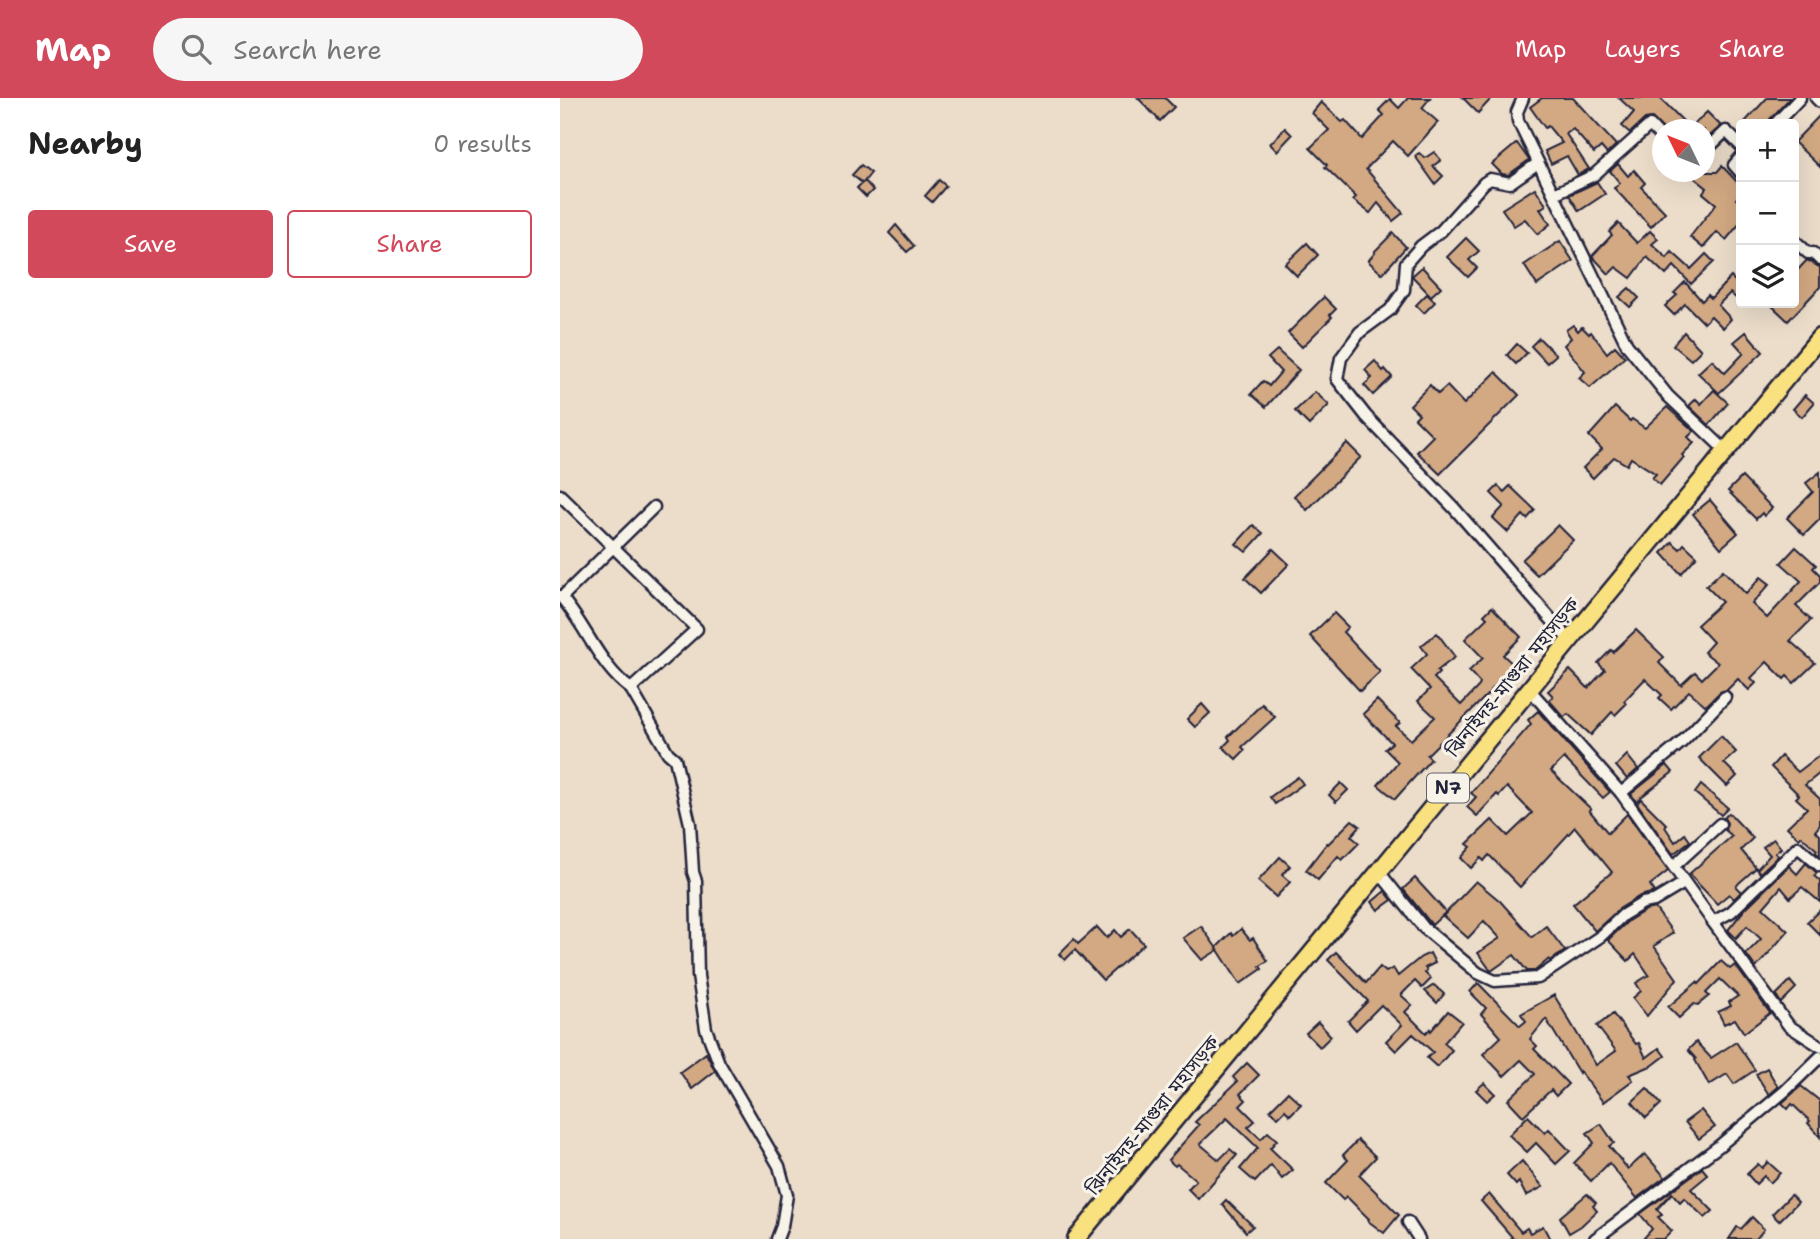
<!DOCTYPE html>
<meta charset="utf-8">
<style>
body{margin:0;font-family:"Shantell Sans","Noto Sans Bengali",sans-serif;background:#f6f6f6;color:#222}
.controls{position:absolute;right:21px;top:21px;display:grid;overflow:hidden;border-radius:7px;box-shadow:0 7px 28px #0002}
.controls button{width:63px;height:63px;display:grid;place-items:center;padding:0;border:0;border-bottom:2px solid #e0e0e0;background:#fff;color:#222;font:35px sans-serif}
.compass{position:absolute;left:1092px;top:21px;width:63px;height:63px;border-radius:50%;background:#fff;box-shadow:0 7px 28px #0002;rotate:313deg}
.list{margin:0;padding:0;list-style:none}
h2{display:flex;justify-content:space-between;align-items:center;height:91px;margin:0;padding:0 28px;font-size:30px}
h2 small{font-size:23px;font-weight:400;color:#767676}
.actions{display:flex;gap:14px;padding:21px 28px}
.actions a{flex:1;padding:16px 0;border:2px solid #d1495b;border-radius:7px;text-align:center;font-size:24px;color:#d1495b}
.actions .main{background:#d1495b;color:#fff}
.icon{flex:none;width:38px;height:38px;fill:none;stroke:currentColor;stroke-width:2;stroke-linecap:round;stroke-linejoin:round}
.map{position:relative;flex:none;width:1260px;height:1141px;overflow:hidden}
header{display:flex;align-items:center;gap:42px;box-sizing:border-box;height:98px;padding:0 35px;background:#d1495b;color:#fff}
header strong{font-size:33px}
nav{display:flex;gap:38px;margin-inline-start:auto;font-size:24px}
.search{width:490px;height:63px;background:#f6f6f6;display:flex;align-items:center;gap:18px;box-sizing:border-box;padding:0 24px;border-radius:38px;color:#767676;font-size:26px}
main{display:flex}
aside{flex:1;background:#fff}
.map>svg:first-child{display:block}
.building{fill:#d2a983;stroke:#22223b;stroke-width:2}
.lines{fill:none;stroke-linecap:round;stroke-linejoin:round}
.minor-casing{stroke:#22223b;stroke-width:15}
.trunk-casing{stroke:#22223b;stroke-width:21}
.minor{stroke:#f7f3e8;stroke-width:10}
.trunk{stroke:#fae180;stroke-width:16}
.labels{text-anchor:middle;stroke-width:6;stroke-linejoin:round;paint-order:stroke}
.shield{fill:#f7f3e8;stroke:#62616f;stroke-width:2}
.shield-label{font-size:18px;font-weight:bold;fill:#22223b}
.street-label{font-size:19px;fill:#22223b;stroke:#f7f3e8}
</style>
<header>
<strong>Map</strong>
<div class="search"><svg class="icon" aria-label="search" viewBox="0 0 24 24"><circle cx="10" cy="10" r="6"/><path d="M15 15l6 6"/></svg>Search here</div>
<nav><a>Map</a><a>Layers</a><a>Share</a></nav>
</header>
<main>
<aside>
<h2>Nearby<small>0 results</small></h2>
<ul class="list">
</ul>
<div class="actions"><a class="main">Save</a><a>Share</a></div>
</aside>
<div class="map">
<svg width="1260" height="1141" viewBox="0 0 1260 1141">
<rect width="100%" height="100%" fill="#ecddca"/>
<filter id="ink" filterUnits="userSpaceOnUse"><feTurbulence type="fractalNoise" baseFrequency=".0143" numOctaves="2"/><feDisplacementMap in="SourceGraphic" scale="14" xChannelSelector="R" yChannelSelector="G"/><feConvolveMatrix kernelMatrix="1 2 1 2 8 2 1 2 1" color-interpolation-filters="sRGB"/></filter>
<g filter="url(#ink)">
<!-- building -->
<g class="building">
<polygon points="578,0 605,0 614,9 600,23"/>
<polygon points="848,0 870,0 862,10 878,24 848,58 833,43 806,71 843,115 833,123 818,105 810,115 793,102 796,99 765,69 767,67 750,50 769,32 752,15 761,4 782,24 785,22 802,41 824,17 819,12 830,1 839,10"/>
<polygon points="903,0 932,0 918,15"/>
<polygon points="982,0 1013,0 1056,47 1047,56 1041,49 1034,55 1013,31 1006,36 1029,71 1018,77 1007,58 991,66 985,53 1002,45 988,28 985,30 970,9"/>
<polygon points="1059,0 1100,0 1130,30 1147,14 1161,28 1144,43 1144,32 1104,32 1092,20 1085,21 1070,35 1062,28 1074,14"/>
<polygon points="1207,0 1230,0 1210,21 1208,26 1183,26"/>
<polygon points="1260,17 1260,69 1234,44"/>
<polygon points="725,30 732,37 717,53 710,46"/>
<polygon points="957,45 969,62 948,77 942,76 932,66"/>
<polygon points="874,54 881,62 873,68 883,78 875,86 855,58 859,55 865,60"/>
<polygon points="1058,66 1068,78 1074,72 1085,85 1081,89 1105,114 1091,129 1054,90 1060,85 1050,73"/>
<polygon points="301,67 311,75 303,85 305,83 313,92 306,99 297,90 302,85 292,77"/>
<polygon points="1162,68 1181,88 1181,96 1176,101 1181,106 1181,124 1166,142 1157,134 1143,150 1130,139 1156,106 1143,95 1147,90 1127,74 1157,74"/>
<polygon points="379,82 386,88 372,104 365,98"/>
<polygon points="1037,84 1045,96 1019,113 1009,97"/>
<polygon points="975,90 986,107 980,111 990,126 978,136 965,121 954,128 942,111"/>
<polygon points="1058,125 1077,145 1090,133 1098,141 1092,146 1107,160 1112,154 1131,171 1146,156 1154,164 1131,186 1114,168 1106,177 1087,159 1071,180 1056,169 1049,176 1032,158 1052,137 1049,134"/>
<polygon points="336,127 354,148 347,154 329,135"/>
<polygon points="833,135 846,149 822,176 808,163 815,155 814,154"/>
<polygon points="906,140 919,153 909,162 917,170 908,179 887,159"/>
<polygon points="1000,143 1013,163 977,187 964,167"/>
<polygon points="747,145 758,157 737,178 725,166"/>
<polygon points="1247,162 1260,169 1260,189 1228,223 1209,205 1234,205 1234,176"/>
<polygon points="862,169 881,189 871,198 852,178"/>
<polygon points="1171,179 1181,189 1181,194 1176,200 1170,195 1158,207 1171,221 1163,230 1151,218 1144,225 1125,206 1114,217 1105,208 1117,197 1114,195 1125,184 1142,203 1148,197 1151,200"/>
<polygon points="1069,190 1079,200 1070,209 1059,199"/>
<polygon points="867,196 875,204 864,215 856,207"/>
<polygon points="764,199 776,211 770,217 772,219 742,249 728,235"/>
<polygon points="1013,227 1018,233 1022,229 1029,236 1031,234 1047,255 1055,248 1065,259 1030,290 1019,280 1025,274 1004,247 1011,240 1006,232"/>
<polygon points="1124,234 1141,252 1131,262 1113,247"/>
<polygon points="1186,234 1203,254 1159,295 1138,275 1152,262 1165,275 1184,255 1174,244"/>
<polygon points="979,240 996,257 987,265 971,248"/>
<polygon points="957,246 967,255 956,266 947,257"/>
<polygon points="717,252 739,272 706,309 691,296 703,283 709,288 721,274 708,260"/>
<polygon points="815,263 823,273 825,271 832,279 813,297 804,287 812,280 805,272"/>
<polygon points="936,274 959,297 880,376 857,354 873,338 855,320 859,316 850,307 870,287 878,296 887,288 904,306"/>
<polygon points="1154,292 1168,305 1149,327 1129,308 1136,301 1141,306"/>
<polygon points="755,294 769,307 749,327 735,313"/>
<polygon points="1245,297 1254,305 1242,319 1233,311"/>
<polygon points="1055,309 1070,323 1072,321 1085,330 1107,309 1134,333 1128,339 1134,345 1122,357 1124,359 1100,387 1092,380 1096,376 1071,360 1067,367 1054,359 1033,380 1023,370 1042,351 1029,338"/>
<polygon points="787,345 801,359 747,412 734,398"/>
<polygon points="1260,374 1260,421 1244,437 1227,420 1253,394 1246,385"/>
<polygon points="1182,379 1212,410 1204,418 1202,415 1196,421 1168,393"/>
<polygon points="938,388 944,394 950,388 975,412 967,421 963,417 948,434 933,420 944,408 931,395"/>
<polygon points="1150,402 1178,435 1161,450 1133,416"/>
<polygon points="693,427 703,435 686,454 676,446"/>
<polygon points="998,427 1013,442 977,477 962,462"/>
<polygon points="1112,444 1120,451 1124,446 1137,458 1121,476 1102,455"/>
<polygon points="1236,449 1256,467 1253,470 1260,477 1260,484 1236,508 1251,522 1230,543 1255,565 1234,585 1227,578 1224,581 1207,564 1191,580 1196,585 1189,592 1178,581 1167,592 1160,594 1146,608 1129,593 1111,611 1099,600 1102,597 1085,581 1064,603 1066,606 1055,617 1052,614 1031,637 1008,616 1004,619 989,602 993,598 988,593 1010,572 1028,590 1045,572 1038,565 1051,552 1053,554 1076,532 1104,559 1099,565 1121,587 1135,574 1142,581 1158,565 1144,554 1153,544 1137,527 1162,504 1146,488 1163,472 1186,496 1201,479 1210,486 1192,506 1207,520 1241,483 1221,465"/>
<polygon points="713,451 729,466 701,495 685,480"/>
<polygon points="932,509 961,539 943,557 954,567 927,597 867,657 871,661 835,701 818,687 838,664 825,651 832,645 803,616 817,602 840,625 836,628 851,642 875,619 858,603 870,591 851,571 867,556 861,548 877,535 895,559 877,573 879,575 874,580 901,607 919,588 920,585 909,573 923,560 905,541 927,520 924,517"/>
<polygon points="774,515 788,529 783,534 820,574 800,593 750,538"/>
<polygon points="642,606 650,615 635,629 627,621"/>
<polygon points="702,606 715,619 682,649 685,652 676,661 663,649 670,642 668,639"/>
<polygon points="978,613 1050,694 1043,700 1004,660 991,673 1031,711 1029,712 1048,735 1067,716 1108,773 1090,787 1095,794 1080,798 1059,811 1035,833 1013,806 1052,774 1015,729 960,789 929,757 924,763 921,760 911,770 901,760 911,749 907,746 932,722 948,738 972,715 947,689 939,698 937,696 917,718 907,709 916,699 911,695 971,626 968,622"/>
<polygon points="1161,638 1176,654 1164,665 1177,678 1167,688 1139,660"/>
<polygon points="1067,657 1078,671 1067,681 1056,668"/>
<polygon points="1260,657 1260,675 1245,687 1260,701 1260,727 1255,733 1260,737 1260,758 1255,754 1257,752 1241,738 1239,740 1227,729 1247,710 1236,700 1239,697 1211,669 1221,658 1238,674"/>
<polygon points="1107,667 1113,674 1076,703 1071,696"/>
<polygon points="738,679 743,686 715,706 710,699"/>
<polygon points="781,685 788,692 776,704 769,697"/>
<polygon points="1141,687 1168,710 1161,717 1135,695"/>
<polygon points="1081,701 1107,727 1105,729 1115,744 1125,736 1130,743 1113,756 1077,705"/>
<polygon points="1169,715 1193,740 1181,752 1196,770 1179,785 1176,789 1181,794 1174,801 1169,796 1157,806 1129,776 1172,738 1165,732 1167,725 1164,720"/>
<polygon points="792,722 800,728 791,738 799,745 782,762 778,758 758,782 746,772 767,745 768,746"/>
<polygon points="1214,741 1221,750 1215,755 1218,758 1200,775 1197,771 1210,757 1203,749"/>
<polygon points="720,759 730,768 722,777 730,784 716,799 698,783"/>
<polygon points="1246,765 1257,775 1254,778 1260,783 1260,804 1242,789 1230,800 1221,789 1203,810 1228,833 1196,870 1186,856 1201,841 1187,828 1176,840 1168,832 1185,811 1229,768 1237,776"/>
<polygon points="855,780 886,814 872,827 843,791"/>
<polygon points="916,783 940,803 972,839 986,828 1005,853 990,863 989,861 975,873 967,873 954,857 931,873 918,855 940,840 924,823 908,840 883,818"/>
<polygon points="825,793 832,802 818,812 812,804"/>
<polygon points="1095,810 1113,835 1094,848 1117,881 1087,918 1073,900 1081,893 1076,885 1089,877 1075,856 1068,863 1048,842 1068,823 1086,812"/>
<polygon points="1260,812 1260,837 1247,824"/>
<polygon points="641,828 658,852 657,849 671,835 673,838 681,831 690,842 693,840 708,863 700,868 702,871 680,886 658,852 642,862 623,840"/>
<polygon points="537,829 547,840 555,832 561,839 570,831 584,846 543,882 515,852 505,862 499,856 514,841 518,846"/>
<polygon points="776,854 806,885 820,869 826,874 833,870 838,878 861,859 870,855 875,865 865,870 867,873 865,875 871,881 862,890 855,883 841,897 852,907 845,914 866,935 870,931 871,933 888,913 902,924 884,945 892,952 877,969 867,960 873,954 853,936 836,953 826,943 842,927 821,907 796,932 788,923 808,903 768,862"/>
<polygon points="1161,863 1170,871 1175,867 1210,915 1184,935 1175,921 1164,926 1158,914 1171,908 1169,904 1178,898 1160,881 1146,895 1149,898 1138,907 1134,906 1119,920 1108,909 1137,884 1139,886"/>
<polygon points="1230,883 1236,890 1221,905 1216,897"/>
<polygon points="918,885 960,928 966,923 961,916 994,897 1036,967 1056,953 1037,928 1053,916 1076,946 1079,945 1086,960 1099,950 1105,958 1093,967 1069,977 1073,982 1043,1004 1020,973 1019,975 986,921 970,941 977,948 974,951 1008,986 996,998 991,992 963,1018 948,1002 975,976 961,962 944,978 923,956 941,939 921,916 926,910 910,894"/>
<polygon points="874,887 884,896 877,905 865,893"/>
<polygon points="758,924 771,938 760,949 746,935"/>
<polygon points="1136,944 1151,960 1176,944 1195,972 1174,986 1167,976 1149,987 1135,962 1136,961 1128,952"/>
<polygon points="146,955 155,973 132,991 120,974"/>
<polygon points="687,965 699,977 680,996 686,1002 680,1008 695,1023 688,1029 701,1041 708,1034 717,1042 710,1050 733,1072 722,1081 711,1067 695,1084 680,1071 698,1050 667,1020 640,1046 659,1062 670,1051 677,1057 638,1101 628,1091 636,1082 617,1066 615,1068 608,1062 639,1027 635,1024 677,984 673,979"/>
<polygon points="1207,970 1218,989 1209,997 1196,976"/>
<polygon points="924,985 935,996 927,1003 916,992"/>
<polygon points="1241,988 1260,1003 1260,1039 1248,1025 1250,1023 1232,1006 1228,1011 1222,1005"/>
<polygon points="1087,990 1101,1006 1086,1020 1072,1004"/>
<polygon points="728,994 741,1006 730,1017 725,1012 718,1019 710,1012"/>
<polygon points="1141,1012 1155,1029 1139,1041 1125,1024"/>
<polygon points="968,1018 985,1035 989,1031 1010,1053 996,1066 976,1045 967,1054 949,1037"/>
<polygon points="1041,1026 1054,1045 1049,1048 1068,1071 1085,1056 1105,1079 1077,1100 1049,1065 1031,1083 1014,1065 1034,1045 1027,1035"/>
<polygon points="798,1042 816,1059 799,1077 839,1117 824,1135 808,1123 809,1121 786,1098 783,1102 766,1085 788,1062 783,1057"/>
<polygon points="962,1063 983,1089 966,1098 959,1084 956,1087 947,1077"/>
<polygon points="1208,1064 1220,1075 1210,1085 1204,1078 1196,1086 1187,1076 1198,1066 1202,1070"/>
<polygon points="1142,1070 1148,1077 1131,1091 1153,1113 1145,1120 1124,1100 1120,1104 1112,1095 1097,1111 1102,1117 1098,1119 1112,1133 1104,1141 1083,1141 1092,1131 1080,1116"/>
<polygon points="929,1096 961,1134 967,1130 970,1135 983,1128 990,1141 950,1141 952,1139 921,1103"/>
<polygon points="1027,1096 1036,1105 1033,1108 1037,1113 1021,1128 1009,1135 1000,1119"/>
<polygon points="1231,1097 1238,1104 1219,1123 1212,1116"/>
<polygon points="666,1102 693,1128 686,1134 662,1106"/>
<polygon points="1192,1119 1204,1131 1196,1141 1169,1141 1177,1129 1181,1131"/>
</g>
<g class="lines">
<!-- minor casing -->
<g class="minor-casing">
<g id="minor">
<polyline points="963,0 957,14 958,23 1067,247 1108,298 1166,353"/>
<polyline points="1256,0 1260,4"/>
<polyline points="1215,26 1240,0"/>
<polyline points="1144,54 1166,33 1181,48"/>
<polyline points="1181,59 1174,67 1181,75"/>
<polyline points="978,65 950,85 930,81 924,85 881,133 861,148 846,165 844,192 830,212 800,234 781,260 777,281 806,318 894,410 1010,543"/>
<polyline points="994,96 1034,77 1090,27 1102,40"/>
<polyline points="1234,142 1248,155 1253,155 1260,162"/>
<polyline points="0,397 137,531 71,591"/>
<path d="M 0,498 C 26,527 39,568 71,591 L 108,655 L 115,661 L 130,726 L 133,774 L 136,783 L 138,878 L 146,931 L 159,965 L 219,1068 L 227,1097 L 222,1128 L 217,1141"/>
<polyline points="2,499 94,409"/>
<polyline points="969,591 1061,695 1153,824 1171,814 1238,749 1260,768"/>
<polyline points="1061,695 1122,644 1165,599"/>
<polyline points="1114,768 1160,726"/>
<polyline points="819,774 864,830 918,875 935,883 978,880 1041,838 1063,817 1083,805 1094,803 1124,785"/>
<polyline points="1153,824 1229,928 1260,948"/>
<polyline points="848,1124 859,1141"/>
<polyline points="1035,1141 1159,1048 1225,993 1260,959"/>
</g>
</g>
<!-- trunk casing -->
<g class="trunk-casing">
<polyline id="trunk" points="516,1141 1260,239"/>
</g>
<!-- minor -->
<use href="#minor" class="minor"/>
<!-- trunk -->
<use href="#trunk" class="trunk"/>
</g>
</g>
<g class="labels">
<!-- shield labels -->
<rect class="shield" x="867" y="675.5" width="42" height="29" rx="5"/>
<g class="shield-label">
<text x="888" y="696">N7</text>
</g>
<!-- street labels -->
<g class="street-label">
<text transform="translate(952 579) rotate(-51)" y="7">ঝিনাইদহ-মাগুরা মহাসড়ক</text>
<text transform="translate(592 1017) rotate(-51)" y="7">ঝিনাইদহ-মাগুরা মহাসড়ক</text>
</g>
</g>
</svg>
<div class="controls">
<button>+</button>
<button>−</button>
<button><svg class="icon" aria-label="layers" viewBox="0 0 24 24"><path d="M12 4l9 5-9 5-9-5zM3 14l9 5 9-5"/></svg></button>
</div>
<svg class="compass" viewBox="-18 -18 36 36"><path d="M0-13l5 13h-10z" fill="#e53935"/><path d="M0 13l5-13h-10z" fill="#767676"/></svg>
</div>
</main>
